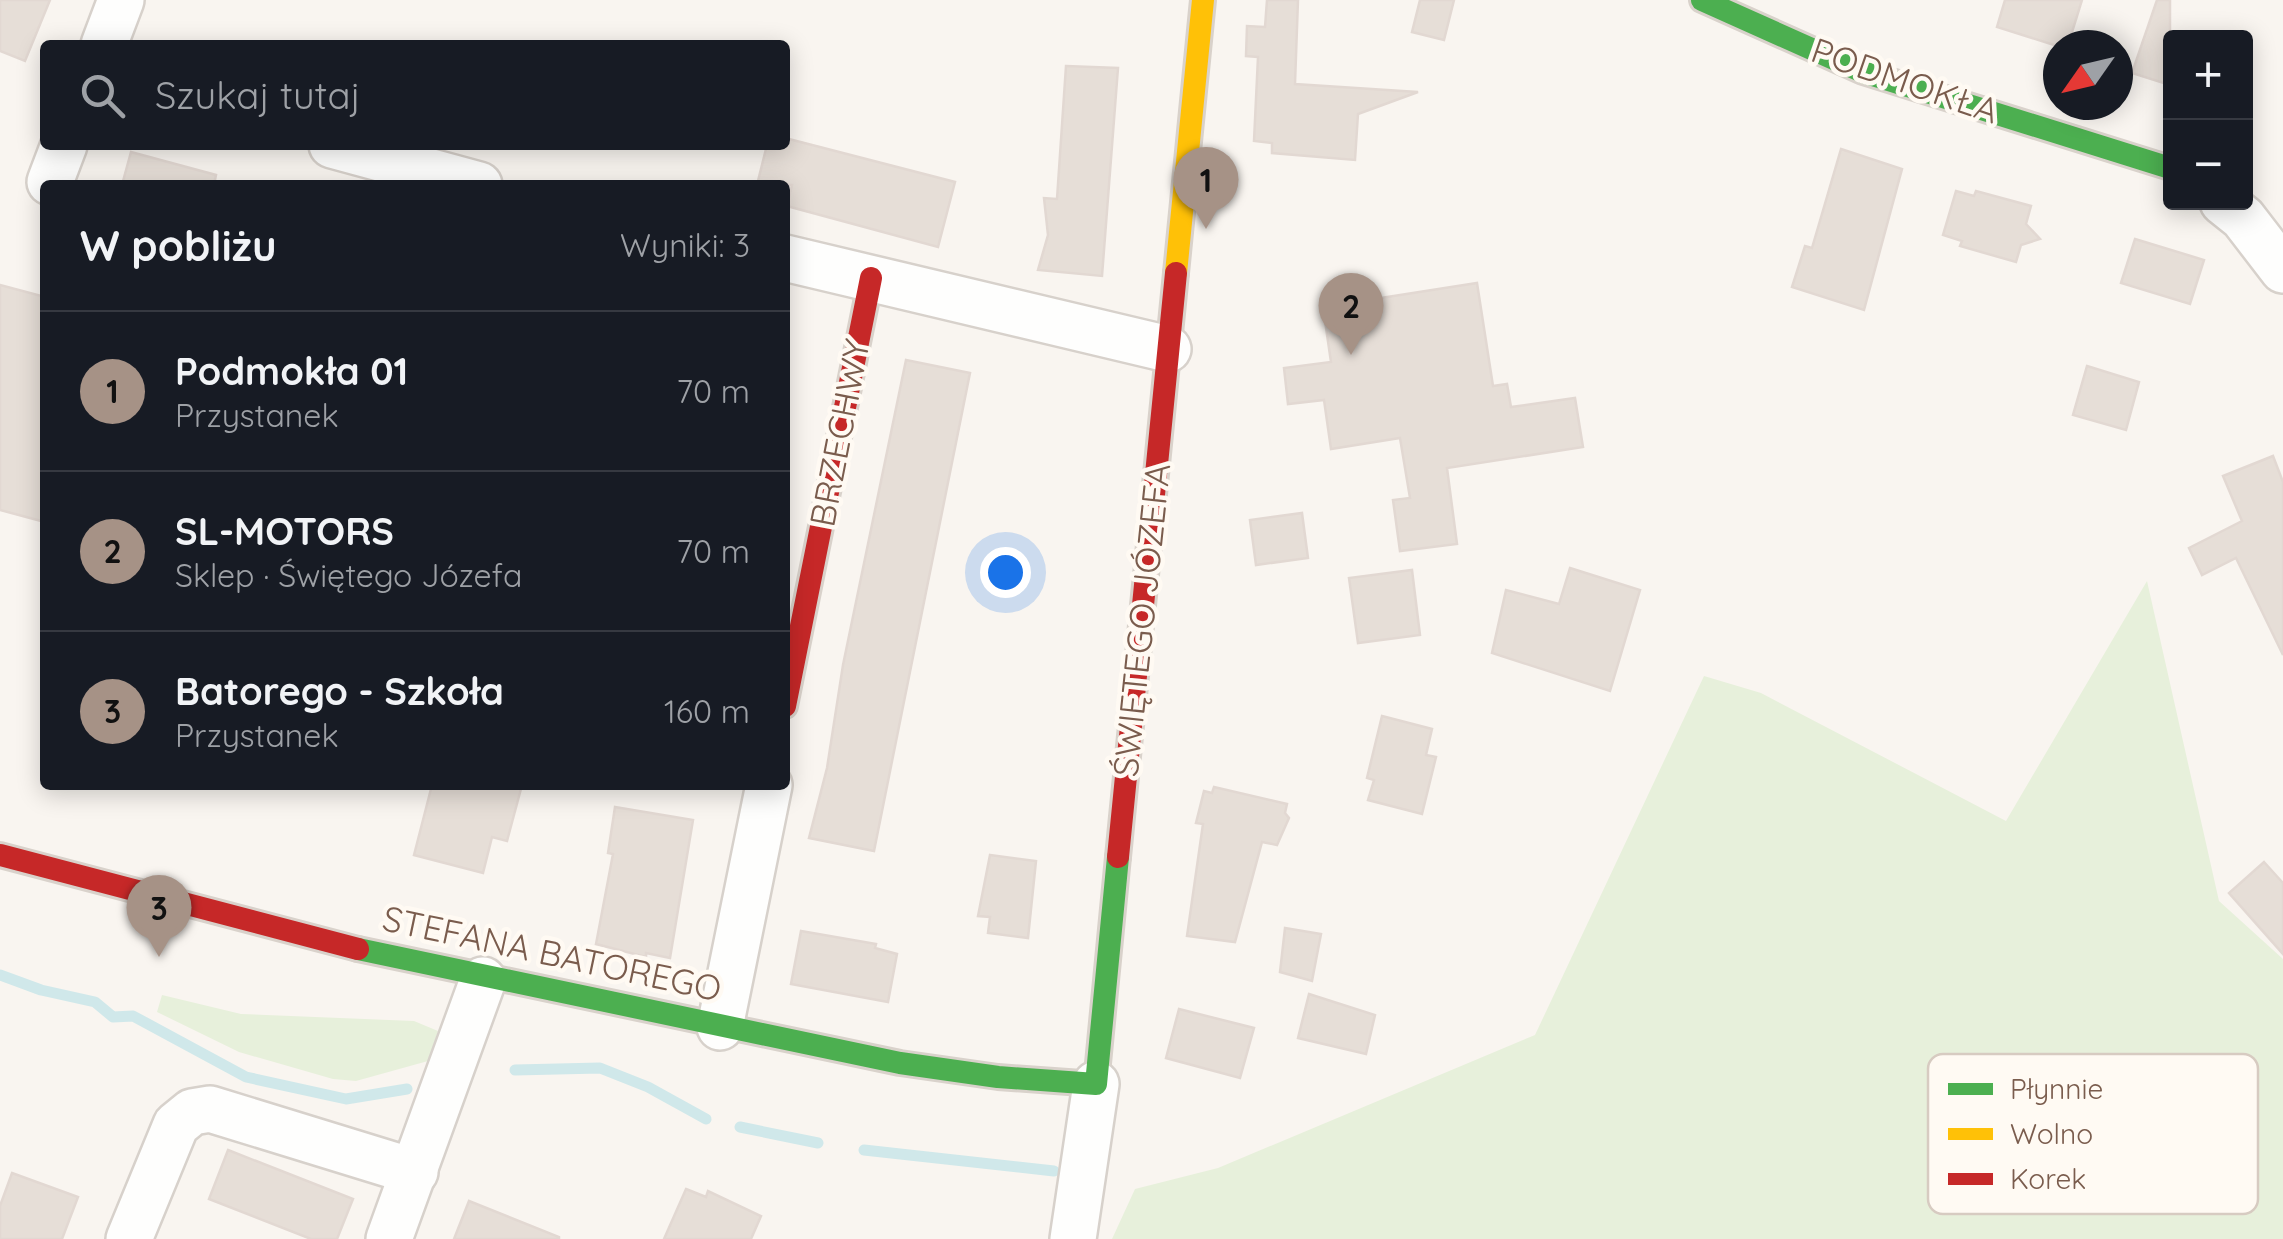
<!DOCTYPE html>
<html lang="pl">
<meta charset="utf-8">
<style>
body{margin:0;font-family:Quicksand,sans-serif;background:#20242c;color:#f1f3f6}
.controls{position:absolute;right:30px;top:30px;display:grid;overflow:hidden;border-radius:10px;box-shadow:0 5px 25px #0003}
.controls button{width:90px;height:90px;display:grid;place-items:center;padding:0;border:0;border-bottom:2px solid #363941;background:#171b24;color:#f1f3f6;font:50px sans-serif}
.compass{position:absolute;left:2043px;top:30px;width:90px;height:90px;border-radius:50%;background:#171b24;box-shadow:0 5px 25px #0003;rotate:236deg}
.you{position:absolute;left:1005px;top:572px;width:35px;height:35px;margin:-25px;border:8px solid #fff;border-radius:50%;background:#1a73e8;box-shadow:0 0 0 15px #1a73e833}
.badge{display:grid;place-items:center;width:65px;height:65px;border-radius:50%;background:#a69286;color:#111;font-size:32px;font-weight:700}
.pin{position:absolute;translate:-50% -82px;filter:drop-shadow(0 2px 5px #0008)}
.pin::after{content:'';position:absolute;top:52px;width:35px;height:30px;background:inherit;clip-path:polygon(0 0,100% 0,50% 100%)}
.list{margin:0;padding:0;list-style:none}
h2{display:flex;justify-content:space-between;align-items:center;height:130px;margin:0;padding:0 40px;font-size:42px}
h2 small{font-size:32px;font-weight:400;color:#9ea1a6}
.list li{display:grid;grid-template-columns:65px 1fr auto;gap:30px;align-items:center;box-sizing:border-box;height:160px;padding:0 40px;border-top:2px solid #363941}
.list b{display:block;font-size:38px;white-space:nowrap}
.list p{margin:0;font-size:32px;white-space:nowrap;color:#9ea1a6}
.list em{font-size:32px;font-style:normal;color:#9ea1a6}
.icon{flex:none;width:55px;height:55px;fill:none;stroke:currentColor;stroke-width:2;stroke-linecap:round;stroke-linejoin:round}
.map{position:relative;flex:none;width:2283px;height:1239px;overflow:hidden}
.search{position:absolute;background:#171b24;box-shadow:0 5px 25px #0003;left:40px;top:40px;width:750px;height:110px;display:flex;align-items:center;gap:25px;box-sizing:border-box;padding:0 35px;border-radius:10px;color:#9ea1a6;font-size:38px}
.panel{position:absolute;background:#171b24;box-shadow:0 5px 25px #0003;left:40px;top:180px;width:750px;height:610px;border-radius:10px}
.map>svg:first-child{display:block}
.green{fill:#e7f0db}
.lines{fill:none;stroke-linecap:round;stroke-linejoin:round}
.stream{stroke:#d0e8ea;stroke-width:11}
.building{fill:#e6ded7;stroke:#e2d8d2;stroke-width:2.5}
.street-casing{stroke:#d7d1cb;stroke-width:50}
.fast-casing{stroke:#d9d2cb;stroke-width:28}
.slow-casing{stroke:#d9d2cb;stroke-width:28}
.jam-casing{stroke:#d9d2cb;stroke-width:28}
.street{stroke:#fefefd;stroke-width:45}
.fast{stroke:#4caf50;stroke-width:22}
.slow{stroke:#ffc107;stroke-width:22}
.jam{stroke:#c62828;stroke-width:22}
.labels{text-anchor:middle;stroke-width:9;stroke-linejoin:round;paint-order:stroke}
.street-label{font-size:35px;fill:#7a5c4d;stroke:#fffaf3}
.key{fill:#fffaf3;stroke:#d7cbc1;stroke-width:2.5}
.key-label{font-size:28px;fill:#7a5c4d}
</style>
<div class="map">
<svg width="2283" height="1239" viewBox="0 0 2283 1239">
<rect width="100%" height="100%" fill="#f9f5f0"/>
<!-- green -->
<g class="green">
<polygon points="2147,581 2219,901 2283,959 2283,1239 1112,1239 1135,1189 1218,1168 1535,1035 1704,676 1761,693 2006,821"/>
<polygon points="162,995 241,1014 414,1021 438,1031 428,1061 356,1081 333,1079 239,1052 157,1012"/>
</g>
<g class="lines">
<!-- stream -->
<g class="stream">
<polyline points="0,975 41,990 95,1002 113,1017 133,1016 246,1077 346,1099 407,1089"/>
<polyline points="515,1070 600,1068 648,1087 706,1119"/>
<polyline points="740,1127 818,1143"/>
<polyline points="864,1150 1054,1171"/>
</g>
</g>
<!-- building -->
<g class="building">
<polygon points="0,0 50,0 25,61 0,51"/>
<polygon points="1267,0 1298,0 1295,84 1418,92 1358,114 1355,160 1272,153 1272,143 1254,141 1258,57 1246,56 1247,26 1265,27"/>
<polygon points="1420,0 1454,0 1444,40 1412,32"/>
<polygon points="2005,0 2082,0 2068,45 2054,45 1997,27"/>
<polygon points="2157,0 2170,0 2170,85 2132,73"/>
<polygon points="1066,66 1118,68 1102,276 1038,270 1048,235 1044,198 1057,199"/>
<polygon points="785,138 955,182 938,247 787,206 792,185 757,185 767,145 785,145"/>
<polygon points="1841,149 1902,169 1864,310 1792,287 1805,246 1812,248"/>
<polygon points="131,152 216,175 214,185 122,185"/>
<polygon points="1956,191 1974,196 1976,191 2031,206 2026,224 2040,239 2021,245 2016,262 1960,246 1962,241 1943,235"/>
<polygon points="2135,239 2204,260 2190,304 2121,283"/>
<polygon points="1477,283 1493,386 1507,384 1511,407 1575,398 1583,447 1447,468 1457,544 1400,551 1393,500 1410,498 1400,438 1331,449 1324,400 1288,404 1284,368 1331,362 1323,307"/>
<polygon points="0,285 45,297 45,522 0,510"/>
<polygon points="906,360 970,373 874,851 809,838 827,768 843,665"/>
<polygon points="2087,366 2139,382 2126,430 2073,415"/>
<polygon points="2273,456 2283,482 2283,655 2236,558 2202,575 2189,548 2242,521 2223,476"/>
<polygon points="1302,513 1308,558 1256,565 1250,520"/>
<polygon points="1570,568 1640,590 1610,691 1492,653 1506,590 1559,604"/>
<polygon points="1412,570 1420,635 1358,643 1349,578"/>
<polygon points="1382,716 1432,729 1426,755 1436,757 1422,814 1368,800 1374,780 1367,778"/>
<polygon points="432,785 522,785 507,841 492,837 483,873 414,855"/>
<polygon points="1214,787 1287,804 1285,813 1289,818 1277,845 1262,842 1235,942 1187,936 1203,824 1196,823 1204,791 1212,793"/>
<polygon points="615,807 693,820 670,958 646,953 646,957 596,944 613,854 608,853"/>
<polygon points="990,855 1036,861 1028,938 988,933 990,917 978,916"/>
<polygon points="2264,862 2283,883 2283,954 2229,893"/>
<polygon points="1285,928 1321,934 1312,981 1280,972"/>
<polygon points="801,931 876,944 875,948 897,954 888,1002 791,984"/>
<polygon points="1309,994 1375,1015 1366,1054 1298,1038"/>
<polygon points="1179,1009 1254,1028 1240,1078 1166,1058"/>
<polygon points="228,1150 353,1199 337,1239 311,1239 209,1199"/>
<polygon points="12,1173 78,1197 62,1239 0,1239 0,1206"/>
<polygon points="686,1189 706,1197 708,1191 761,1216 751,1239 664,1239"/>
<polygon points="469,1201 559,1237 559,1239 454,1239"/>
</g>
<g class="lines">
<!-- street casing -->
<g class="street-casing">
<g id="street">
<polyline points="104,45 121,0"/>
<polyline points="332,145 479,185"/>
<polyline points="50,182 64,145"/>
<polyline points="2223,202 2243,218 2283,270"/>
<polyline points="785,258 1168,349"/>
<polyline points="720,1027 769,785"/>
<polyline points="129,1239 176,1125 192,1112 210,1109 415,1172"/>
<polyline points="389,1239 483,980"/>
<polyline points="1073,1239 1096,1084"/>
</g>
</g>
<!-- fast casing -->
<g class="fast-casing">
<g id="fast">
<polyline points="1702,0 1863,72 2170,168"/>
<polyline points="358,949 900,1063 998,1077 1096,1084 1118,857"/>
</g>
</g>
<!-- slow casing -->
<g class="slow-casing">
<polyline id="slow" points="1176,273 1203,0"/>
</g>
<!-- jam casing -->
<g class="jam-casing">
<g id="jam">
<polyline points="785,706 871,278"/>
<polyline points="0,855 358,949"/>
<polyline points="1118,857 1176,273"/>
</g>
</g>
<!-- street -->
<use href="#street" class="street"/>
<!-- fast -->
<use href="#fast" class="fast"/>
<!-- slow -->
<use href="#slow" class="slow"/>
<!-- jam -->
<use href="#jam" class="jam"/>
</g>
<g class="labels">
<!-- street labels -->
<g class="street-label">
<text transform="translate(1905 81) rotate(19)" y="12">PODMOKŁA</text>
<text transform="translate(840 433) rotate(-79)" y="12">BRZECHWY</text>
<text transform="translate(1142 620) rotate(-84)" y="12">ŚWIĘTEGO JÓZEFA</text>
<text transform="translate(552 954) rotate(12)" y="12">STEFANA BATOREGO</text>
</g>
</g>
<!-- legend -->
<rect x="1928" y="1054" width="330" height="160" rx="15" class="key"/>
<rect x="1948" y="1083" width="45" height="12" fill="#4caf50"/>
<rect x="1948" y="1128" width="45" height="12" fill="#ffc107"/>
<rect x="1948" y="1173" width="45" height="12" fill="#c62828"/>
<g class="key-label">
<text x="2010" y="1099">Płynnie</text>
<text x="2010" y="1144">Wolno</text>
<text x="2010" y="1189">Korek</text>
</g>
</svg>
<div class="controls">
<button>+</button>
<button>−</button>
</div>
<svg class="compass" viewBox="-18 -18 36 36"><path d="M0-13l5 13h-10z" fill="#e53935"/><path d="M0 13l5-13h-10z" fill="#9ea1a6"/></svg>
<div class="you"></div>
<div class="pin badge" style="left:1206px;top:229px">1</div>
<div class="pin badge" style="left:1351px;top:355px">2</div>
<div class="pin badge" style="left:159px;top:957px">3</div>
<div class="search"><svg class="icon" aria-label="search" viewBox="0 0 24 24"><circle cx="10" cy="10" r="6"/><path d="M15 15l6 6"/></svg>Szukaj tutaj</div>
<section class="panel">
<h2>W pobliżu<small>Wyniki: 3</small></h2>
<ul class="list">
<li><span class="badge">1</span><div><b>Podmokła 01</b><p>Przystanek</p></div><em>70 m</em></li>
<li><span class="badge">2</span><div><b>SL-MOTORS</b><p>Sklep · Świętego Józefa</p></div><em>70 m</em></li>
<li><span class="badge">3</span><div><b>Batorego - Szkoła</b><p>Przystanek</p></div><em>160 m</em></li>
</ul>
</section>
</div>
